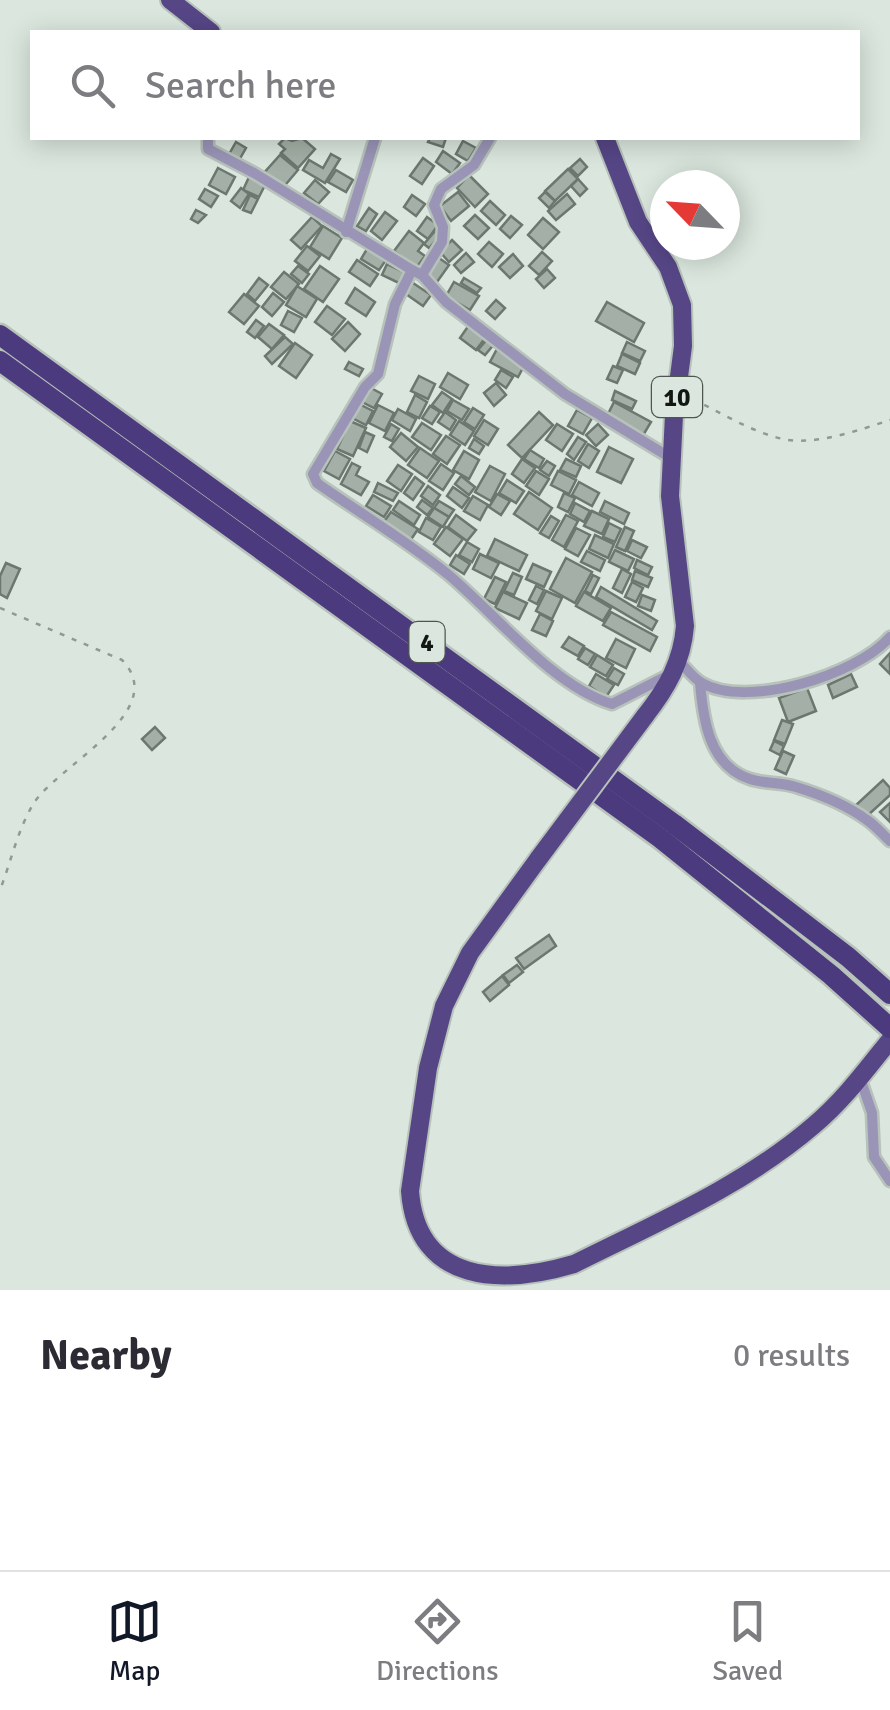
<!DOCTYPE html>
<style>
body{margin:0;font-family:Signika,sans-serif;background:#f2f2f3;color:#2b2b33}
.compass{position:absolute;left:650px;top:170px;width:90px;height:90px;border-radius:50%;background:#fff;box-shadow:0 5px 25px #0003;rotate:295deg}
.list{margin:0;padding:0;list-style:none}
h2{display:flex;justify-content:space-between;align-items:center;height:130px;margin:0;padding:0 40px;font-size:42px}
h2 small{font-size:32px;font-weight:400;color:#7c7c81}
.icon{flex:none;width:55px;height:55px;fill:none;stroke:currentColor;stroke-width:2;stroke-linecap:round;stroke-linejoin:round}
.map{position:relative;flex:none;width:890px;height:1290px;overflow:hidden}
.search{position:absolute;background:#fff;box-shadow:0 5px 25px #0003;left:30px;right:30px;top:30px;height:110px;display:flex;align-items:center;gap:25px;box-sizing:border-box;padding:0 35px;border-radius:0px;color:#7c7c81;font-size:38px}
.sheet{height:280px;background:#fff}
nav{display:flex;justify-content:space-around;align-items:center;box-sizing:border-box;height:140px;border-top:2px solid #e1e1e2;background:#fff;font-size:28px;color:#7c7c81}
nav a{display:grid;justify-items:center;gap:5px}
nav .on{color:#111827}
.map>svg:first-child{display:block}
.building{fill:#a4b0a7;stroke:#6c776f;stroke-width:2.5}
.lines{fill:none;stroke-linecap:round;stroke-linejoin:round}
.minor-casing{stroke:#b7c2ba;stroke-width:15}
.trunk-casing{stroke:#b7c2ba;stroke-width:22}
.motorway-casing{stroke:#b7c2ba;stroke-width:25}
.path{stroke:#909992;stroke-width:2.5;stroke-dasharray:5 8;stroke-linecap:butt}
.minor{stroke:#9a95b7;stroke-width:10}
.trunk{stroke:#564686;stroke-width:18}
.motorway{stroke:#4c3a7e;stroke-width:20}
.trunk-bridge-casing{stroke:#b7c2ba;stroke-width:22;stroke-linecap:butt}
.trunk-bridge{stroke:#564686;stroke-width:18}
.labels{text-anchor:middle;stroke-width:8;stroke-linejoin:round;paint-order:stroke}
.shield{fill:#dbe7de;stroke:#4f5551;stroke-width:2.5}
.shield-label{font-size:25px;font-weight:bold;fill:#131714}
</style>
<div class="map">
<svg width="890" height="1290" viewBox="0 0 890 1290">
<rect width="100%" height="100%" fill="#dbe7de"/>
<!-- building -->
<g class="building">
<polygon points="285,138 292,141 302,138 315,149 298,168 281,153 285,149 279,144"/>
<polygon points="430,138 446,138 443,147 428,142"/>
<polygon points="463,141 476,148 468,161 456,154"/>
<polygon points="236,142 246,148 238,162 228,156"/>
<polygon points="443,151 460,163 452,174 436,162"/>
<polygon points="331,154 340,159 325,183 303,170 309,160 323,168"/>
<polygon points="280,155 298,170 281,190 263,174"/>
<polygon points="423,158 434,166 422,184 410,176"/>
<polygon points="580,159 587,167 578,176 570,168"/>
<polygon points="218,168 235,177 226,194 209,185"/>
<polygon points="568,169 578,179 555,201 545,191"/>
<polygon points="336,170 353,180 346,192 328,182"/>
<polygon points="469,175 488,194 475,207 457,188"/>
<polygon points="249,177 265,185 259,197 243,190"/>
<polygon points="578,179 587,189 580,196 571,186"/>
<polygon points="315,180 329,192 318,204 304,193"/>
<polygon points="241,188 249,194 240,208 231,201"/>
<polygon points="205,189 218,196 211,207 199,199"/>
<polygon points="458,192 469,206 451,221 440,206"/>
<polygon points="545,192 555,201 549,208 539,198"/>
<polygon points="567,194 575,204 556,220 548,211"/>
<polygon points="250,195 258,199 251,213 243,210"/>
<polygon points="412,195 425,204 416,216 404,207"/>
<polygon points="490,201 505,215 496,225 481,211"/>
<polygon points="369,208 377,214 366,231 357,226"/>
<polygon points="196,210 206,215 198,223 191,219"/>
<polygon points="385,212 397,221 382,240 371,231"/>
<polygon points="475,215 489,228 478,239 464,226"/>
<polygon points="511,216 522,225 510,238 500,229"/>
<polygon points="312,217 322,226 301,249 291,240"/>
<polygon points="427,217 438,225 428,239 417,231"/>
<polygon points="543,218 559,232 543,249 528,235"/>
<polygon points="323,226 342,238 329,259 310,247"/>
<polygon points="409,231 424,243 418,251 425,256 416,268 394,251"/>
<polygon points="435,231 440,236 429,248 424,244"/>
<polygon points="452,240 462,250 449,262 440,252"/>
<polygon points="489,242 503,254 492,267 478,254"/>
<polygon points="307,246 320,256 308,271 295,261"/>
<polygon points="367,249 386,260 379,270 361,259"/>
<polygon points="542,252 552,261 539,275 529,266"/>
<polygon points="466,253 474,262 461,273 454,265"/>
<polygon points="513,254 523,266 510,278 499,267"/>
<polygon points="439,258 449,265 437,282 427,274"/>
<polygon points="357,260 378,274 370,286 349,272"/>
<polygon points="387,264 406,273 401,284 382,275"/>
<polygon points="298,266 309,274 302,283 291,274"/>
<polygon points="320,266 339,279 323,302 304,289"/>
<polygon points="547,269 555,278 544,288 536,279"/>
<polygon points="284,272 299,284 286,299 271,287"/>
<polygon points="259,278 268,285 255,301 247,294"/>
<polygon points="464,278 481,288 477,293 461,283"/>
<polygon points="410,281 431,295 423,306 403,292"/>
<polygon points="454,282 479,296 470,310 446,296"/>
<polygon points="297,286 317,299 306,317 286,305"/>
<polygon points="355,288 375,302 366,316 346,303"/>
<polygon points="273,293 284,302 272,316 262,307"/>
<polygon points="244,294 259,306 244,324 229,312"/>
<polygon points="496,300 505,308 495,319 486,311"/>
<polygon points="607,302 644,323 634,342 596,321"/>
<polygon points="327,306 345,319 332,335 315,322"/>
<polygon points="288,311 302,318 294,332 281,325"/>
<polygon points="256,320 264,326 255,338 247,332"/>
<polygon points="348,322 360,334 345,351 332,339"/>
<polygon points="269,324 284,335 272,349 258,337"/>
<polygon points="469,325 486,337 476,350 460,338"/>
<polygon points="285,337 293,344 272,364 265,356"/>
<polygon points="489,337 495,343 485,355 478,350"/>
<polygon points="627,342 645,351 640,361 622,353"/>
<polygon points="295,343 312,355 296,378 279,366"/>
<polygon points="497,349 525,364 518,377 490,362"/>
<polygon points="622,354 640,363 635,374 617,366"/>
<polygon points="349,362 363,369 359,376 345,369"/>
<polygon points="613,366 623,370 617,383 607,379"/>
<polygon points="501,370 513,377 506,388 495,380"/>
<polygon points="448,373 468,385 460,399 440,387"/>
<polygon points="419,376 435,384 428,399 411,391"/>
<polygon points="496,383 506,395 494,406 484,393"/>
<polygon points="371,388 382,394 374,408 362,402"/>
<polygon points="615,391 636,401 632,409 612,400"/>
<polygon points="442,392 452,399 443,413 432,405"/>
<polygon points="415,395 427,402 419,418 407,412"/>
<polygon points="453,400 469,409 462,420 447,411"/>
<polygon points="614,402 651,422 642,437 606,418"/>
<polygon points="359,404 373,411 366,425 352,418"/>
<polygon points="378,405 394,413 385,431 369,423"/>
<polygon points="430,406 440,412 432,424 422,418"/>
<polygon points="473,408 484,415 475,429 464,422"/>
<polygon points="398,409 416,419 410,431 392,420"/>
<polygon points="577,410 592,418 583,434 568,426"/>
<polygon points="445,412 456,420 450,430 438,422"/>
<polygon points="539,412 553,425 522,458 508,445"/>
<polygon points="484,420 498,429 488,445 474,436"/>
<polygon points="350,421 366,428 353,456 337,449"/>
<polygon points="459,421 474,431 465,445 450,435"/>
<polygon points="422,423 441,435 431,450 412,437"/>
<polygon points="391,424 399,429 392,441 384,437"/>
<polygon points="557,424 573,434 562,451 546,440"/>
<polygon points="598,424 608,435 596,446 586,435"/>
<polygon points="365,432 374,436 367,452 359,448"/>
<polygon points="401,433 418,447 406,461 390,447"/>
<polygon points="446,436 460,445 447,464 433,454"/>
<polygon points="578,437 586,442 574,460 567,454"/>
<polygon points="474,439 484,446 479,454 469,448"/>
<polygon points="588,444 599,451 589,468 578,461"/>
<polygon points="609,447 633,459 621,483 597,472"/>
<polygon points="420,448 439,461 427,478 408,465"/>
<polygon points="530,450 544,459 539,468 524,459"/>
<polygon points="335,451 350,459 339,479 324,471"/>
<polygon points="464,451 479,460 469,479 453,470"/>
<polygon points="522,459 535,468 524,483 512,474"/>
<polygon points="566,459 581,466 576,477 560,470"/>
<polygon points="547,461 555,466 549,476 540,470"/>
<polygon points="352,463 360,467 356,475 369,482 361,495 341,484"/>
<polygon points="441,464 454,473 443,490 429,481"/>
<polygon points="398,465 412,474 401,491 387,481"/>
<polygon points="490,466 505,474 491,501 475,492"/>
<polygon points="536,471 549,479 539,495 526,486"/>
<polygon points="558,471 576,480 569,494 551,485"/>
<polygon points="461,476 475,487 469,495 455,484"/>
<polygon points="415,477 424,484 413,500 404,493"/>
<polygon points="507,480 524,491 516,503 499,493"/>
<polygon points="579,482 599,493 592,506 572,495"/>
<polygon points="378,483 398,493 393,501 374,492"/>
<polygon points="428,486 440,495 433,505 421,496"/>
<polygon points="453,487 469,498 462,508 447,496"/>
<polygon points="529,492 552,508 538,530 514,514"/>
<polygon points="564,493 575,498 568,512 558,507"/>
<polygon points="497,494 510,501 501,515 489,507"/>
<polygon points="373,495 391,506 384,517 366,506"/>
<polygon points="473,496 488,505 480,520 464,511"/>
<polygon points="422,500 433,508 427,515 417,507"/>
<polygon points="399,501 420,515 414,525 393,510"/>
<polygon points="439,501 454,510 449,517 434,508"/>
<polygon points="605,501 629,513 624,524 600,512"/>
<polygon points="575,503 590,511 584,522 570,514"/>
<polygon points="434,508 449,517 443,527 428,517"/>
<polygon points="592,511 609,519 602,534 584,526"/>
<polygon points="391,512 418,529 410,541 383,523"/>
<polygon points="456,515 476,530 467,541 448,527"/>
<polygon points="566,515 578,521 564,547 552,540"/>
<polygon points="551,516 559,521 549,538 540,533"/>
<polygon points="426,518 441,527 433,540 419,532"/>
<polygon points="609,523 621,529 615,542 603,537"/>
<polygon points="446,527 463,539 450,556 434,544"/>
<polygon points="625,527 634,531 625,551 616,547"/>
<polygon points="576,528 590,535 578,556 565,549"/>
<polygon points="595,535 614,544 608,558 589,549"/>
<polygon points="495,539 527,555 519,571 487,556"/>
<polygon points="632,540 647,547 641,558 627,551"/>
<polygon points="467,542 479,549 472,562 459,555"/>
<polygon points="615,550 634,559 628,571 609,562"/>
<polygon points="587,551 605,560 600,571 581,562"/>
<polygon points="480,554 499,563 491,578 473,569"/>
<polygon points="456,555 470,564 464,574 450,565"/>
<polygon points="566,558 592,572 575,603 550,589"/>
<polygon points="637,560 652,567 648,575 634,568"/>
<polygon points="6,563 20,569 7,598 0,594 0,576"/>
<polygon points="533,564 551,572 544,587 526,579"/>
<polygon points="622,569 631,574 622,593 613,588"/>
<polygon points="635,571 652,578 648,587 632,580"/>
<polygon points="513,573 522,577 514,595 504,591"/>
<polygon points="593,575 599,578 591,594 585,591"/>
<polygon points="495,577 506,582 495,604 484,599"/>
<polygon points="632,582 643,588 636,602 625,597"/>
<polygon points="536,586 544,590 537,604 529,600"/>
<polygon points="601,587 657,621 652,630 596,597"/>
<polygon points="546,591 562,598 552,619 536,611"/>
<polygon points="503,592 527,603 519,619 495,608"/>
<polygon points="584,592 611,608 603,621 576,606"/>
<polygon points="642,595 655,600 651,611 638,606"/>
<polygon points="611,612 657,637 650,651 603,625"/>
<polygon points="540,614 553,621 546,636 532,630"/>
<polygon points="569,637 584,646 578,656 562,647"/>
<polygon points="616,639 635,649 626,668 606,658"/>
<polygon points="585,648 595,654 588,665 578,659"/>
<polygon points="890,653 890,674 880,664"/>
<polygon points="597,655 613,665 606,676 590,667"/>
<polygon points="614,668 624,674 618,685 607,679"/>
<polygon points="596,674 614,685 606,697 589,686"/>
<polygon points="851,674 857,687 833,698 828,685"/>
<polygon points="807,688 816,711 788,722 779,698"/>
<polygon points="782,720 793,724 785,744 774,740"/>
<polygon points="155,727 165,738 152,750 142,739"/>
<polygon points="774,741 784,746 780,755 770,750"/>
<polygon points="783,751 794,756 786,774 775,769"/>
<polygon points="883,780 890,788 890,795 866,817 855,806"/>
<polygon points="890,803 890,822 880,812"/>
<polygon points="549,935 556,946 524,969 516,958"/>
<polygon points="517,965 523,972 509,983 503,975"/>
<polygon points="502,976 509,985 490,1001 483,992"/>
</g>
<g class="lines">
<!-- minor casing -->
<g class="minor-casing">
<g id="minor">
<polyline points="208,138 208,149 254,173 412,270"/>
<path d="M 490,138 L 474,165 L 441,189 L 434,205 L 443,227 L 442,242 L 422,275 L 412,270 L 395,304 L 378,374 L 365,387 L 313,474 L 317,483 C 361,514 409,542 450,576 C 497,616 553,686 612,704 L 669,675"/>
<polyline points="346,232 375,138"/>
<polyline points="422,275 446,302 565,394 671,458"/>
<path d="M 679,661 C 686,668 693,678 702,683 C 747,709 857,675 890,637"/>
<path d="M 700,682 C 703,719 709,766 750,779 C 765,784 781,782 796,787 C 819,794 848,806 867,820 C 876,826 883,835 890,841"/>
<polyline points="860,1078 872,1113 874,1157 890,1181"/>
</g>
</g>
<!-- trunk casing -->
<g class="trunk-casing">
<g id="trunk">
<polyline points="170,0 211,32"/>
<path d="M 605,138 L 638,222 L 668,267 L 682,305 L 683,346 L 674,415 L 670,496 L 685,626 C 682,662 667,688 645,716"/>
<path d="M 539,858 L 470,953 L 444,1006 L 428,1068 L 410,1191 C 417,1285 503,1285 574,1264 C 656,1223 743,1186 813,1126 C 843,1101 866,1070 890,1040"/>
</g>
</g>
<!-- motorway casing -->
<g class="motorway-casing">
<g id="motorway">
<polyline points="0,335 674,824 848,957 890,994"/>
<polyline points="0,361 660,838 831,975 890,1028"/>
</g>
</g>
<!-- path -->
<g class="path">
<path d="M 693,399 C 723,414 755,434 788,440 C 821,444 859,430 890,420"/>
<path d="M 0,608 L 122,660 C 172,711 57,766 34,803 C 18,828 11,862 0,890"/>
</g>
<!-- minor -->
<use href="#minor" class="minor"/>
<!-- trunk -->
<use href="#trunk" class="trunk"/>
<!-- motorway -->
<use href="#motorway" class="motorway"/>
<!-- trunk-bridge casing -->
<g class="trunk-bridge-casing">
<polyline id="trunk-bridge" points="539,858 645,716"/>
</g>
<!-- trunk-bridge -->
<use href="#trunk-bridge" class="trunk-bridge"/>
</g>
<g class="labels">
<!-- shield labels -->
<g class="shield">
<rect x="652" y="377" width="50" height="40" rx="8"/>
<rect x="409.5" y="622" width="35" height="40" rx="8"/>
</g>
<g class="shield-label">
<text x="677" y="406">10</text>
<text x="427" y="651">4</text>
</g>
</g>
</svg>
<svg class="compass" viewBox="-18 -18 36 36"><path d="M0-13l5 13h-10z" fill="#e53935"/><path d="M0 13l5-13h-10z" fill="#7c7c81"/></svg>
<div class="search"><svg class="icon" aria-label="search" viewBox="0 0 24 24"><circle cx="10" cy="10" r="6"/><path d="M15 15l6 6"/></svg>Search here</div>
</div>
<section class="sheet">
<h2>Nearby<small>0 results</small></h2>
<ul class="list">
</ul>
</section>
<nav>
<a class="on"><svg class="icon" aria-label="map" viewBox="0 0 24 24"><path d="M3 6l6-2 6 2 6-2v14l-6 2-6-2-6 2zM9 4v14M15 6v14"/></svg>Map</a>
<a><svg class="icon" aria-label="directions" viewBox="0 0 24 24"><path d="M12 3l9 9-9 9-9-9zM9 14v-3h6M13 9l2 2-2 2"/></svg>Directions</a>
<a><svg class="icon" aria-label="saved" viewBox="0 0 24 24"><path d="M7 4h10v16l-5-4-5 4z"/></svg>Saved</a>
</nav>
